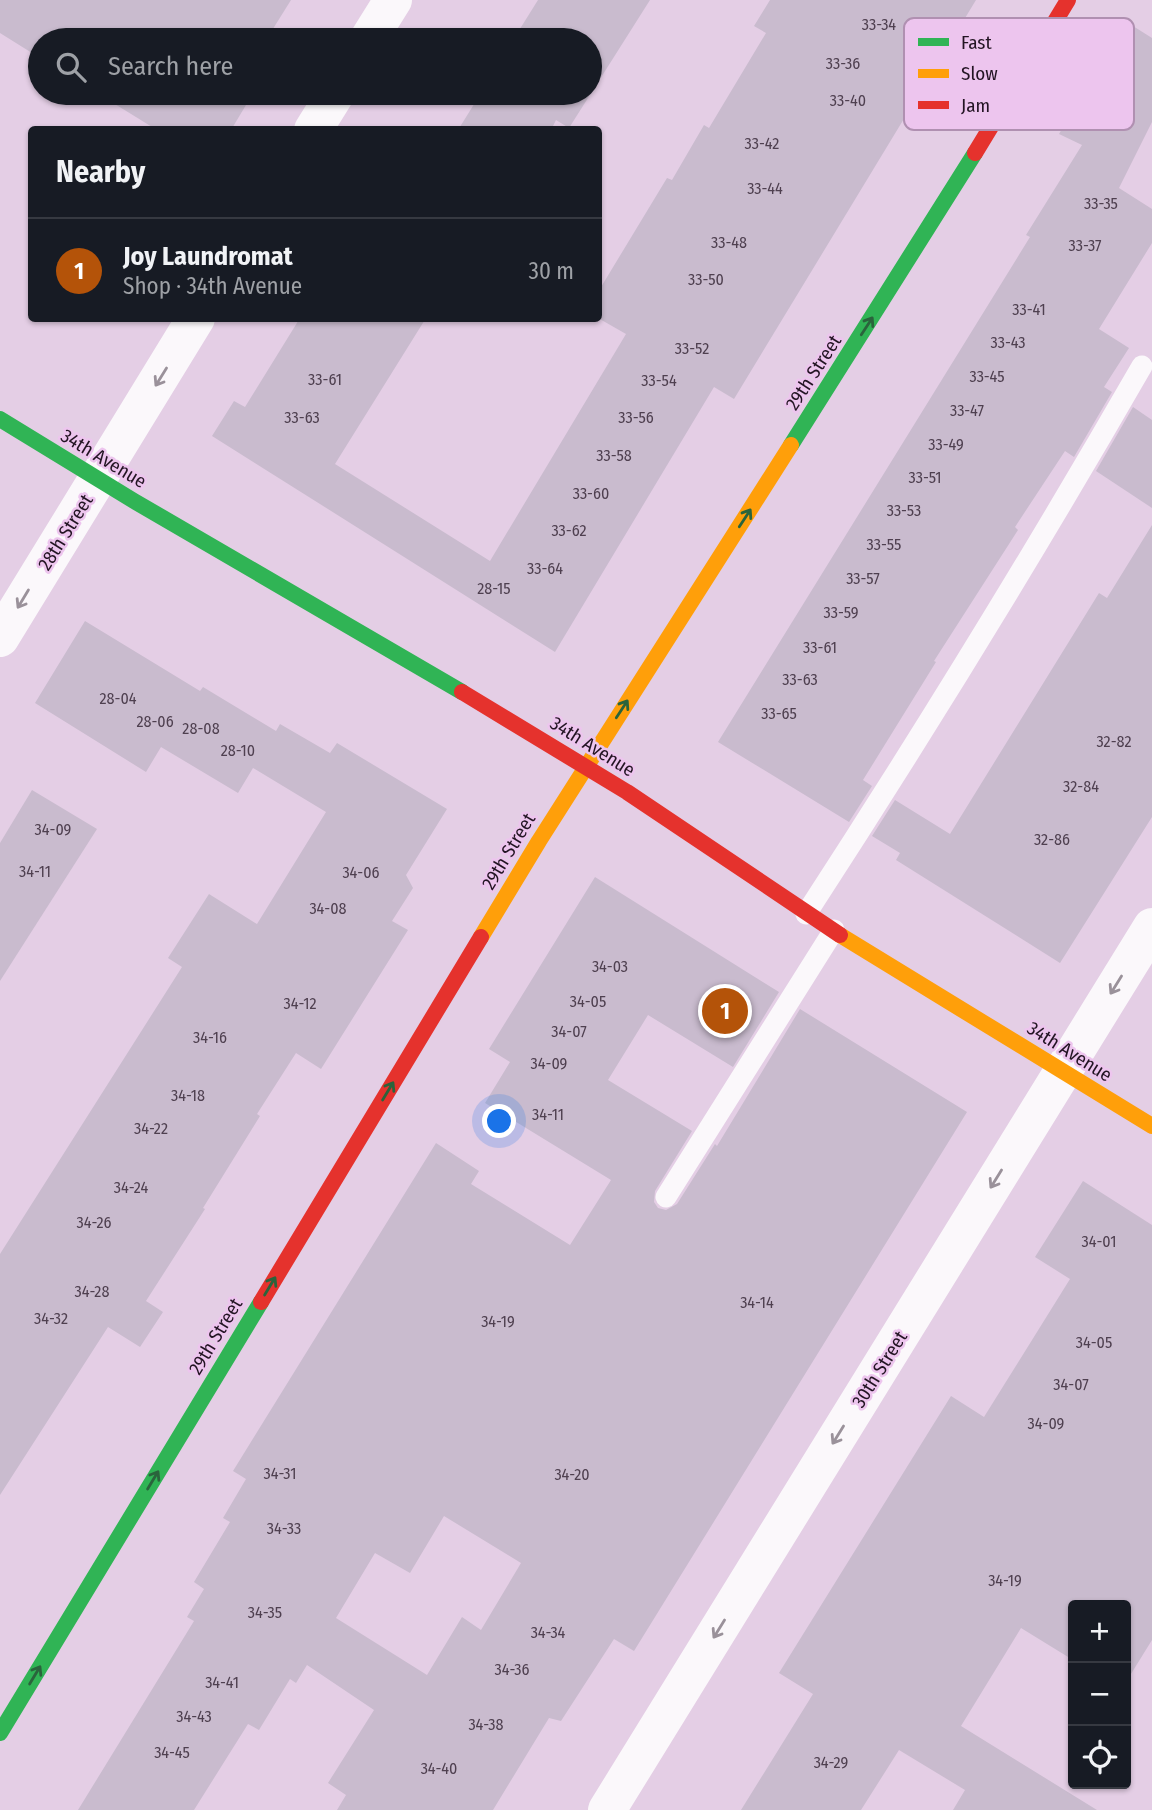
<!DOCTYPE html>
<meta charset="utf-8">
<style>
body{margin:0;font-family:"Fira Sans Condensed",sans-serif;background:#20242c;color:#f1f3f6}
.controls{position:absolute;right:21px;bottom:21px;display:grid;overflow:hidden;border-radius:7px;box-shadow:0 2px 5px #0004}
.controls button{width:63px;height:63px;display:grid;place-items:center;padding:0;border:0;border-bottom:2px solid #363941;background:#171b24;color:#f1f3f6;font:35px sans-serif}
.you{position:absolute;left:500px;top:1122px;width:24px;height:24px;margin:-18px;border:5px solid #fff;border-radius:50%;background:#1a73e8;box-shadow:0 0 0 10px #1a73e833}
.badge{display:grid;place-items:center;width:46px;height:46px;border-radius:50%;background:#b45309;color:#fff;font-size:23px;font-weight:700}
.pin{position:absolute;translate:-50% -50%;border:4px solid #fff;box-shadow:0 2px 7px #0006}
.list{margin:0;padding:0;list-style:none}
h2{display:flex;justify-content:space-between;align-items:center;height:91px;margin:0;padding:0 28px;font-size:30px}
h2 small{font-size:23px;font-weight:400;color:#9ea1a6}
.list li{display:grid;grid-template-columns:46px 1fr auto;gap:21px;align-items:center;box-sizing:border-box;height:105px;padding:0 28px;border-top:2px solid #363941}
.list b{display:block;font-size:26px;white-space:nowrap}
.list p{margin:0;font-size:23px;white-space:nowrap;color:#9ea1a6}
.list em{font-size:23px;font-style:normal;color:#9ea1a6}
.icon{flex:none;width:38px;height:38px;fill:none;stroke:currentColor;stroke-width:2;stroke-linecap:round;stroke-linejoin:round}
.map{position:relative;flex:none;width:1152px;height:1810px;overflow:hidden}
.search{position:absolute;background:#171b24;box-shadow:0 2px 5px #0004;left:28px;top:28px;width:574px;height:77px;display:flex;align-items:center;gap:18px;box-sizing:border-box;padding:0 24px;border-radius:38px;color:#9ea1a6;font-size:26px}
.panel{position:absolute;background:#171b24;box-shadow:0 2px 5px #0004;left:28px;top:126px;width:574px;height:196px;border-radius:7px}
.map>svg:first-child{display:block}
.building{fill:#c9bbce;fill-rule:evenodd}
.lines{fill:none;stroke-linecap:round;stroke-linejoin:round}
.lane{stroke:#fbf8fb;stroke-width:21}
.street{stroke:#fbf8fb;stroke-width:38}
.fast{stroke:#30b455;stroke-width:16}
.slow{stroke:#ff9f0a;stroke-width:16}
.jam{stroke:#e5322d;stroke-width:16}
.oneway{stroke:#2a643c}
.oneway2{stroke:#9a919a}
.labels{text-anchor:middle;stroke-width:5;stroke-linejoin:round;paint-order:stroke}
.number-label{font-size:16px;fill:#4f4050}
.street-label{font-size:19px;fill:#231423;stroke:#edc5ee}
.key{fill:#edc5ee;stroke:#b090b1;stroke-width:2}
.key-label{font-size:19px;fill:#231423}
</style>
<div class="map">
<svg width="1152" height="1810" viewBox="0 0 1152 1810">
<rect width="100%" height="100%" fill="#e4cee5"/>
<!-- building -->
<g class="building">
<polygon points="0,0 291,0 266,40 40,40 40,58 0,33"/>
<polygon points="538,0 650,0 569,128 556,120 551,130 458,130 481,93 590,93 590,40 513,40"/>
<polygon points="770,0 976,0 734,399 714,387 555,652 212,436 234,401 245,407 300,318 426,318 335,464 490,561 626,334 598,318 598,292 667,178 672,180 704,125 709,128 766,33 754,26"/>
<polygon points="1125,21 1152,38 1152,122 1119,188 1152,209 1152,243 1099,329 1129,348 1104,387 1112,392 1074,457 1065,451 1015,527 1018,530 934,661 936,662 863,780 872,786 849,822 718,742 1030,237 1026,235 1082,145 1059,134"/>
<polygon points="97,93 236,93 249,100 231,130 157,130"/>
<polygon points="1133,407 1152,420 1152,508 1096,471"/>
<polygon points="1152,525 1152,817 1060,963 896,860 900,853 872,836 895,800 950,834 1099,593 1107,598"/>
<polygon points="85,621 200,691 203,687 276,731 280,724 330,753 337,743 447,809 406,875 413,888 392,921 408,930 321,1069 296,1053 257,1114 260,1116 203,1208 205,1209 146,1301 163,1312 140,1347 108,1327 0,1495 0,1254 182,967 168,958 209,894 257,924 326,812 253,768 238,793 161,747 146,772 35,703"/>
<polygon points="32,790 97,829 0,981 0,843"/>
<path d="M 595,877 L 779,992 L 733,1067 L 648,1015 L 608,1080 L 692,1131 L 655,1191 L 654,1202 L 658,1208 L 666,1210 L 677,1204 L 715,1144 L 717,1146 L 800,1009 L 967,1112 L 634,1651 L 614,1639 L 561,1721 L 549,1718 L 493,1810 L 337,1810 L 346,1795 L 328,1783 L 374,1710 L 307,1665 L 296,1683 L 290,1679 L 259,1730 L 248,1724 L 194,1810 L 78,1810 L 194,1621 L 187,1617 L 204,1589 L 194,1582 L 230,1522 L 223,1518 L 246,1479 L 233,1471 L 436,1143 L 479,1171 L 471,1184 L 570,1245 L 611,1180 L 485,1103 L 510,1062 L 489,1049 ZM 444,1516 L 521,1563 L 481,1630 L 462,1617 L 427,1675 L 336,1618 L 375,1553 L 410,1573 Z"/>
<polygon points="1083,1181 1152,1225 1152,1640 1126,1682 1126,1605 1073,1605 1073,1660 1021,1628 961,1726 1097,1810 953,1810 965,1790 899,1750 861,1810 741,1810 813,1694 779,1673 951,1396 984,1417 1070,1279 1035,1257"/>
</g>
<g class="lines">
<!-- lane -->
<g class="lane">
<path d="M 806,914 C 923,734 1035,552 1142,366"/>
<polyline points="666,1197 834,930"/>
</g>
<!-- street -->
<g class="street">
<polyline points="368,40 393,0"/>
<polyline points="313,130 336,93"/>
<polyline points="0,638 196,318"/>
<polyline points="607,1810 1152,927"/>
</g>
<!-- fast -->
<g class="fast">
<polyline points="0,419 134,501 462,692"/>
<polyline points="791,445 975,153"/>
<polyline points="0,1733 261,1302"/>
</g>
<!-- slow -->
<g class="slow">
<polyline points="840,935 1152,1126"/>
<polyline points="481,937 539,841 791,445"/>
</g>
<!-- jam -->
<g class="jam">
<polyline points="975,153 1068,0"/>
<polyline points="462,692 627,792 840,935"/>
<polyline points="261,1302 481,937"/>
</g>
</g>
<!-- one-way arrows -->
<defs><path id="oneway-shaft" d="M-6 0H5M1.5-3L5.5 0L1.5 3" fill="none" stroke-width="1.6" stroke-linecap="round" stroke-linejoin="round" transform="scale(1.75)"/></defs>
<g class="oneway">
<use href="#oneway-shaft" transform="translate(867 326) rotate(-57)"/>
<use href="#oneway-shaft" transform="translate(745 518) rotate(-57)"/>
<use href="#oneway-shaft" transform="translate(622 709) rotate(-57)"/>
<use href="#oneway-shaft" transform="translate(388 1091) rotate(-59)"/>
<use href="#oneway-shaft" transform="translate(270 1286) rotate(-59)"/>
<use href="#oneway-shaft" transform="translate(153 1480) rotate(-59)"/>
<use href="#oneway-shaft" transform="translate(35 1675) rotate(-59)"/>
</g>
<g class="oneway2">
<use href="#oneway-shaft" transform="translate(161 377) rotate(122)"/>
<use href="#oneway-shaft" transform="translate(23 599) rotate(121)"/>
<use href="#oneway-shaft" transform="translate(1116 985) rotate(122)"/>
<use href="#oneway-shaft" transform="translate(996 1179) rotate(122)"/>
<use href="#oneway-shaft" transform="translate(838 1435) rotate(122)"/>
<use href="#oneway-shaft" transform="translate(719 1629) rotate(122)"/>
</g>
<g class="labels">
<!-- number labels -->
<g class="number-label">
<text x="879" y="30">33-34</text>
<text x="843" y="69">33-36</text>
<text x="848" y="106">33-40</text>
<text x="762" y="149">33-42</text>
<text x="765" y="194">33-44</text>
<text x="1101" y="209">33-35</text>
<text x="729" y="248">33-48</text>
<text x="1085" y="251">33-37</text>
<text x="706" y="285">33-50</text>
<text x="1029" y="315">33-41</text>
<text x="1008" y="348">33-43</text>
<text x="692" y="354">33-52</text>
<text x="987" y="382">33-45</text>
<text x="325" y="385">33-61</text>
<text x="659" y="386">33-54</text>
<text x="967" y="416">33-47</text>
<text x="302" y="423">33-63</text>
<text x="636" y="423">33-56</text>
<text x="946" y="450">33-49</text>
<text x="614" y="461">33-58</text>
<text x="925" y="483">33-51</text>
<text x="591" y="499">33-60</text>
<text x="904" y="516">33-53</text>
<text x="569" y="536">33-62</text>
<text x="884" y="550">33-55</text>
<text x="545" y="574">33-64</text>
<text x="863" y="584">33-57</text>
<text x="494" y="594">28-15</text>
<text x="841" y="618">33-59</text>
<text x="820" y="653">33-61</text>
<text x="800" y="685">33-63</text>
<text x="118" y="704">28-04</text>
<text x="779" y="719">33-65</text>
<text x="155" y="727">28-06</text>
<text x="201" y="734">28-08</text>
<text x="1114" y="747">32-82</text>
<text x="238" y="756">28-10</text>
<text x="1081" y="792">32-84</text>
<text x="53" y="835">34-09</text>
<text x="1052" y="845">32-86</text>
<text x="35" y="877">34-11</text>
<text x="361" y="878">34-06</text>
<text x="328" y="914">34-08</text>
<text x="610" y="972">34-03</text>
<text x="588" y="1007">34-05</text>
<text x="300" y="1009">34-12</text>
<text x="569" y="1037">34-07</text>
<text x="210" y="1043">34-16</text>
<text x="549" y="1069">34-09</text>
<text x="188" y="1101">34-18</text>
<text x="548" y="1120">34-11</text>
<text x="151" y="1134">34-22</text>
<text x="131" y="1193">34-24</text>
<text x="94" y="1228">34-26</text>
<text x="1099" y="1247">34-01</text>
<text x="92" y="1297">34-28</text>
<text x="757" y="1308">34-14</text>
<text x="51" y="1324">34-32</text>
<text x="498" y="1327">34-19</text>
<text x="1094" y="1348">34-05</text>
<text x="1071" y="1390">34-07</text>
<text x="1046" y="1429">34-09</text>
<text x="280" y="1479">34-31</text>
<text x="572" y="1480">34-20</text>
<text x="284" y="1534">34-33</text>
<text x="1005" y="1586">34-19</text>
<text x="265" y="1618">34-35</text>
<text x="548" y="1638">34-34</text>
<text x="512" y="1675">34-36</text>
<text x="222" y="1688">34-41</text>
<text x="194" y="1722">34-43</text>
<text x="486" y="1730">34-38</text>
<text x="172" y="1758">34-45</text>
<text x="831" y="1768">34-29</text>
<text x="439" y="1774">34-40</text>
</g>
<!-- street labels -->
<g class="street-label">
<text transform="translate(813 372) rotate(-57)" y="7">29th Street</text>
<text transform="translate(104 458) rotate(31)" y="7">34th Avenue</text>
<text transform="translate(65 532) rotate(-58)" y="7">28th Street</text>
<text transform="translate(593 746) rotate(32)" y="7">34th Avenue</text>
<text transform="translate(508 851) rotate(-59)" y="7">29th Street</text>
<text transform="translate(1070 1051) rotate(32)" y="7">34th Avenue</text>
<text transform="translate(215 1336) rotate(-59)" y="7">29th Street</text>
<text transform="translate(879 1369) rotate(-58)" y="7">30th Street</text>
</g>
</g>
<!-- legend -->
<rect x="904" y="18" width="230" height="112" rx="10" class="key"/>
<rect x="918" y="38" width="31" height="8" fill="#30b455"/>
<rect x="918" y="69" width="31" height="9" fill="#ff9f0a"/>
<rect x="918" y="101" width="31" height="8" fill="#e5322d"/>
<g class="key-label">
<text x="961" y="49">Fast</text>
<text x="961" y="80">Slow</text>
<text x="961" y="112">Jam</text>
</g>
</svg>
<div class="controls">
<button>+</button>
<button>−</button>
<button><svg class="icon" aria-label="locate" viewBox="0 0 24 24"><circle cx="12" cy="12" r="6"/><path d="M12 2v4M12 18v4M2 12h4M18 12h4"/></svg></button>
</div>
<div class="you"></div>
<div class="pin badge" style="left:725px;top:1011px">1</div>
<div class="search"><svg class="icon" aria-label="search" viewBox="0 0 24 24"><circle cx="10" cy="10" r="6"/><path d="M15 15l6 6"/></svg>Search here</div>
<section class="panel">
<h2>Nearby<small></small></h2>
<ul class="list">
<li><span class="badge">1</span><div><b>Joy Laundromat</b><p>Shop · 34th Avenue</p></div><em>30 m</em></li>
</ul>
</section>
</div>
